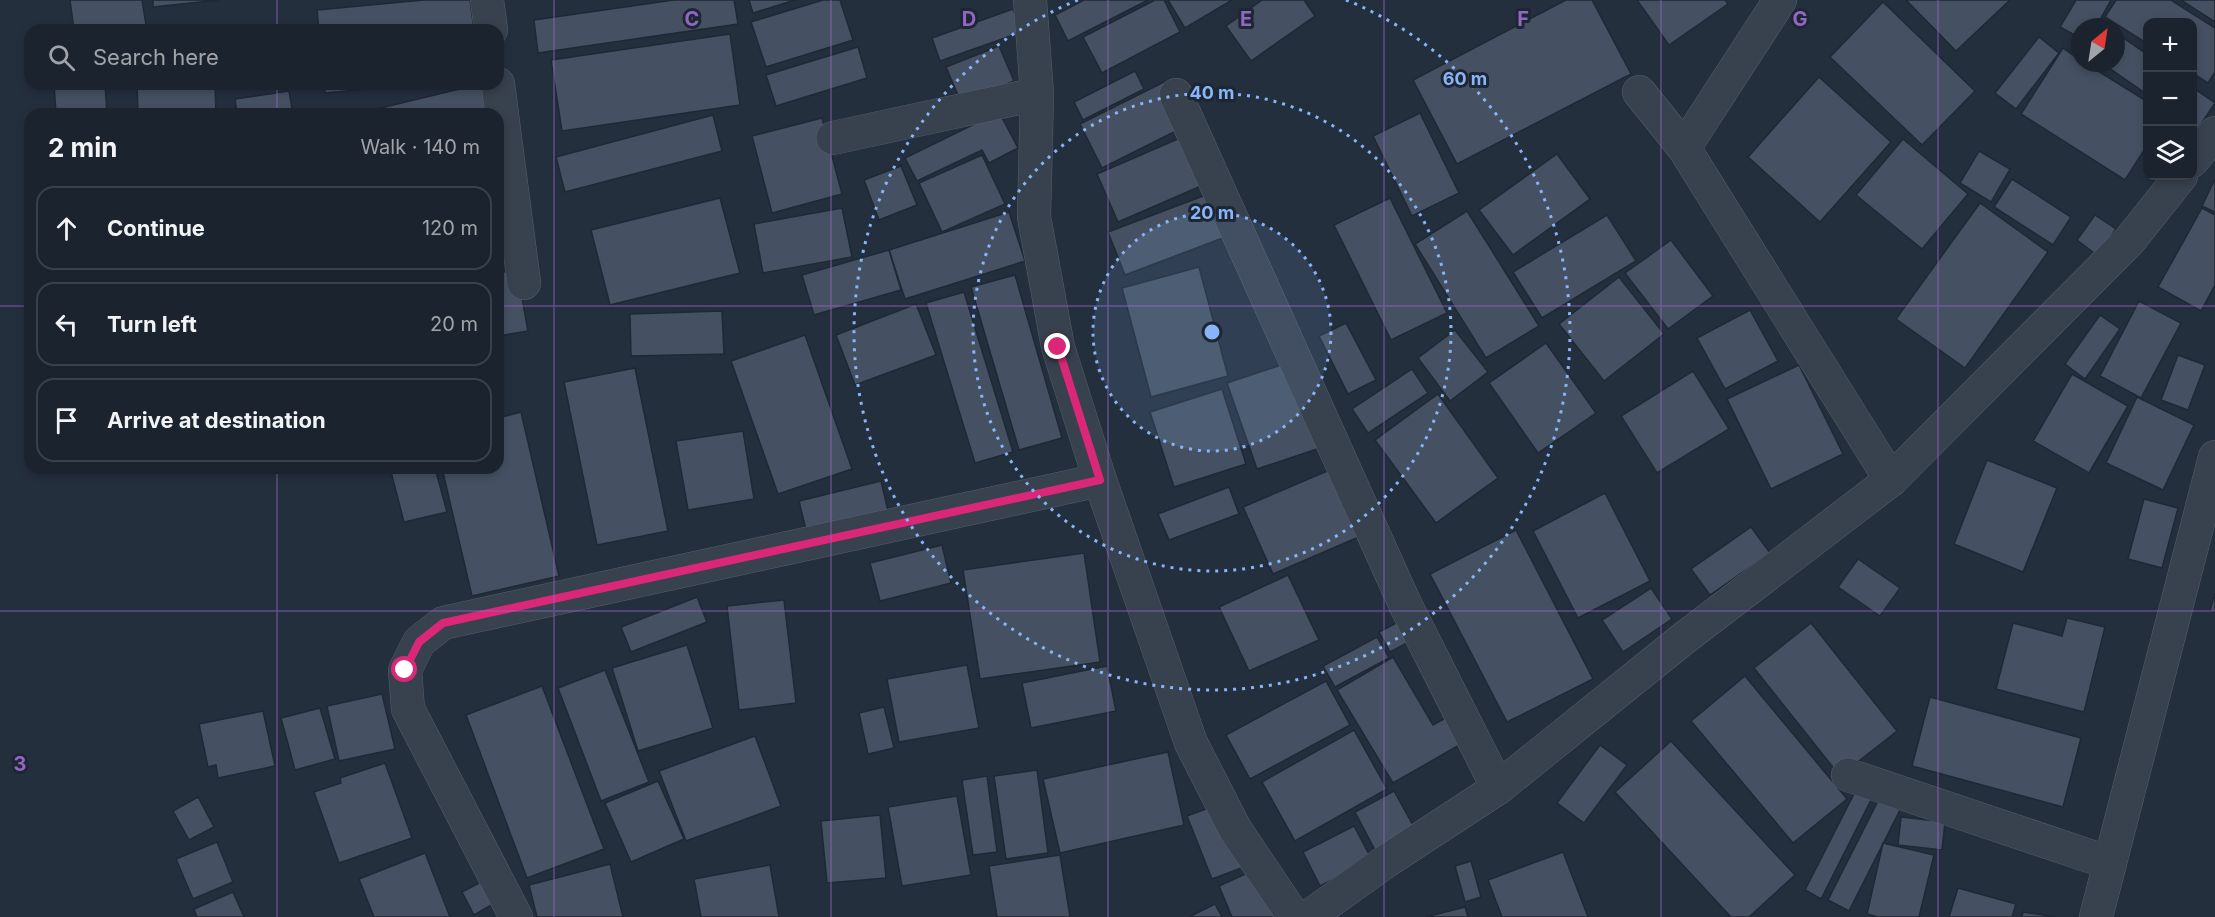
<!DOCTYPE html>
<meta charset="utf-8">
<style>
body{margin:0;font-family:Inter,sans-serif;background:#242b36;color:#f1f3f6}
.controls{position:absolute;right:18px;top:18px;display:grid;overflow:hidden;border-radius:12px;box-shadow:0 3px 9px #0003}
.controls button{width:54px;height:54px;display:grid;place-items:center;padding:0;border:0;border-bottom:2px solid #39404a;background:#1b232e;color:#f1f3f6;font:30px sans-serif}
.compass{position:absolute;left:2071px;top:18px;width:54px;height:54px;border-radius:50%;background:#1b232e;box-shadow:0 3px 9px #0003;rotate:30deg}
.stop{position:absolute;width:18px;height:18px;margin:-14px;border:4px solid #db2777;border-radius:50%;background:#fff}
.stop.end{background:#db2777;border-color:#fff;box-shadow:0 2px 6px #0008}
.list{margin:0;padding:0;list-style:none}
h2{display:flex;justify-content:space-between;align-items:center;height:78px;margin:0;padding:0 24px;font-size:26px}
h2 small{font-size:20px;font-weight:400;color:#a0a4aa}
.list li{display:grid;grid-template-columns:39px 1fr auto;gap:18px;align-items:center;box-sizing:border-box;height:84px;margin:0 12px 12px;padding:0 12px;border:2px solid #39404a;border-radius:18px}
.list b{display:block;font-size:22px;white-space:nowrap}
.list em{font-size:20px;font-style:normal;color:#a0a4aa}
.icon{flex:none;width:33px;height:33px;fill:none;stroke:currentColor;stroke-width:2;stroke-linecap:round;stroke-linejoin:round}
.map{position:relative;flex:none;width:2215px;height:917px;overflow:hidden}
.search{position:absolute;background:#1b232e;box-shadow:0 3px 9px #0003;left:24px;top:24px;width:480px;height:66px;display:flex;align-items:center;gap:15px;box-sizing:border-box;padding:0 21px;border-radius:18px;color:#a0a4aa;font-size:22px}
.panel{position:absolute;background:#1b232e;box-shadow:0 3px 9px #0003;left:24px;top:108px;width:480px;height:366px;border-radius:18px}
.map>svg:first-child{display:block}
.building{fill:#455162;stroke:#1f2835;stroke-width:1.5}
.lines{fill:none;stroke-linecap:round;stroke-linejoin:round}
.minor-casing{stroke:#565f6c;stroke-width:34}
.minor{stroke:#38414e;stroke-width:33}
.route{stroke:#db2777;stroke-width:8}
.grid{fill:none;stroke:#9266c3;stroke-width:1.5;stroke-opacity:0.55}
.ring{fill:none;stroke:#8ab4f8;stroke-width:3;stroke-dasharray:3 6}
.grid-label{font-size:20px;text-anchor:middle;font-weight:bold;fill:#9266c3;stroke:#1d2633;stroke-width:6;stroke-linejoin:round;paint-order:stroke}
.centre{fill:#8ab4f8;stroke:#1d2633;stroke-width:3}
.ring-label{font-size:18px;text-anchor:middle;font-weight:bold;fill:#8ab4f8;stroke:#1d2633;stroke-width:6;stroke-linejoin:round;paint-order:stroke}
</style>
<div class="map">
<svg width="2215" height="917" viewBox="0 0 2215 917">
<rect width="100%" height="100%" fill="#242f3e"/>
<!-- building -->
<g class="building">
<polygon points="70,0 142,0 146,25 108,30 74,30"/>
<polygon points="153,0 219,0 153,7"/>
<polygon points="424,0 470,0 474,30 319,30 317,10"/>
<polygon points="674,0 734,0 738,24 538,53 534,20"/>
<polygon points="749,0 795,0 753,13"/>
<polygon points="823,0 840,0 853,40 766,67 751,22"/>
<polygon points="1084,0 1148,0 1068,41 1055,15"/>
<polygon points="1155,0 1164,0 1180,32 1102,73 1083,37"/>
<polygon points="1168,0 1232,0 1185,28"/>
<polygon points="1262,0 1304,0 1315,16 1251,61 1226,26"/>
<polygon points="1566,0 1592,0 1631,74 1457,164 1413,80"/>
<polygon points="1637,0 1725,0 1728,4 1669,45"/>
<polygon points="1906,0 2010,0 1956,51"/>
<polygon points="2076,0 2111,0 2096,27 2080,27 2080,38 2060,27"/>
<polygon points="2116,0 2171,0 2215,28 2215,72 2208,83 2192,73 2192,22 2148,22 2148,44 2105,17"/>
<polygon points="2181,0 2215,0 2215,22"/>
<polygon points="1883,2 1975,91 1922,145 1830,57"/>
<polygon points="1013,9 1022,32 940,61 932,38"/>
<polygon points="2116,33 2148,55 2148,95 2102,63 2116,63"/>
<polygon points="730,34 740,105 562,131 551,60"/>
<polygon points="2039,37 2059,53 2016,109 1995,93"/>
<polygon points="999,46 1014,81 961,102 946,67"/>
<polygon points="858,47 867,78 776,106 766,75"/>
<polygon points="2063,48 2080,60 2080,63 2085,63 2148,102 2148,144 2125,180 2021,114"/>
<polygon points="1135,71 1144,89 1083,120 1074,102"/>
<polygon points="1819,77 1891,142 1820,222 1748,157"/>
<polygon points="1164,82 1186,126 1102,168 1080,124"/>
<polygon points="54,84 105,84 107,114 56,114"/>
<polygon points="137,84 215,84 216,114 138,114"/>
<polygon points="324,84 421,84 325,93"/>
<polygon points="480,84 482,84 489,114 356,114"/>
<polygon points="2192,87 2215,103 2197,130 2192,127"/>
<polygon points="289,91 293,114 237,114 235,99"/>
<polygon points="999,112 1018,148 989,163 982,150 917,181 905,158"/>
<polygon points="1420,113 1459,193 1412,216 1373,136"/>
<polygon points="713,115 722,151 565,192 556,157"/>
<polygon points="822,118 842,194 772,213 752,136"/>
<polygon points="1187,135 1208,183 1118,222 1097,174"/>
<polygon points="1903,139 1968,194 1922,249 1856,195"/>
<polygon points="1979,151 2010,169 1991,202 1960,183"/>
<polygon points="1557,154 1590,199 1513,255 1479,210"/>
<polygon points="982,155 1005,204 942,232 919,183"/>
<polygon points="901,166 917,205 879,220 864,180"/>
<polygon points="2012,179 2071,217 2053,245 1994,207"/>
<polygon points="2215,179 2215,212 2202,206"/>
<polygon points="1211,193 1228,236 1125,275 1108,232"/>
<polygon points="720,198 740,273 610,305 591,230"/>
<polygon points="1390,198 1447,313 1391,340 1334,225"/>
<polygon points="498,200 519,254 498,260"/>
<polygon points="1980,203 2048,252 1965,368 1896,319"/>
<polygon points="842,208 852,257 763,273 754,224"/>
<polygon points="2202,208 2215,215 2215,285 2201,311 2158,287"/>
<polygon points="1467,211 1539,326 1486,358 1415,244"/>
<polygon points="1009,212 1025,261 905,299 889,250"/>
<polygon points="1607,215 1636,261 1542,318 1513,272"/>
<polygon points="2095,215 2116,229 2097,255 2077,240"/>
<polygon points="1671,240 1713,296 1668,329 1625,273"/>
<polygon points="889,250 901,290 814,315 802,275"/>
<polygon points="1199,267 1228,376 1151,397 1122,288"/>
<polygon points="517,270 528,331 498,336 498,273"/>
<polygon points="1015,275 1062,438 1019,450 971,287"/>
<polygon points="1619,277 1664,334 1604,381 1559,324"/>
<polygon points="964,292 1013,452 975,463 926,303"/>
<polygon points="2139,301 2181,323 2141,398 2100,376"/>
<polygon points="916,304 936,355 855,385 836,335"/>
<polygon points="1750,310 1778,361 1725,389 1697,338"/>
<polygon points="722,311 724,354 631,356 630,314"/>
<polygon points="2100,315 2120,329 2085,379 2065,364"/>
<polygon points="1346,323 1376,380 1348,394 1319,336"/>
<polygon points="1455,330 1488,372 1450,401 1418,358"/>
<polygon points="805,335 852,469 778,494 731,361"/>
<polygon points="1546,343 1596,413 1538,453 1489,383"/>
<polygon points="2178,355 2205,365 2188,410 2161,400"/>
<polygon points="1290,362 1320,448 1257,469 1227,383"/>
<polygon points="1799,365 1843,454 1771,489 1727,399"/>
<polygon points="635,368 668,531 597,545 564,382"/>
<polygon points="1412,369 1428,393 1368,433 1352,409"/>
<polygon points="1693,371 1729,429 1657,473 1621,416"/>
<polygon points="2072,374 2128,406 2089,473 2033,441"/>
<polygon points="1222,389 1246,464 1174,487 1150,412"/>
<polygon points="1438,394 1498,478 1436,523 1375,440"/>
<polygon points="2137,397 2194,425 2163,490 2106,463"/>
<polygon points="521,412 559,576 472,596 442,468 498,468 498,418"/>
<polygon points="743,431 754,499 688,510 676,441"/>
<polygon points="1987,460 2057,488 2023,572 1954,544"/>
<polygon points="390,468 435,468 447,512 404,522"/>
<polygon points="1332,469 1361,536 1273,574 1243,507"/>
<polygon points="881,481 889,515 807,534 799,501"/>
<polygon points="1229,487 1239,514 1169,540 1158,514"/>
<polygon points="1605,493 1650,581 1578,618 1533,531"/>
<polygon points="2144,499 2178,508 2162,568 2128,559"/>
<polygon points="1751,527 1770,553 1710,595 1691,569"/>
<polygon points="1516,530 1593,679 1507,722 1430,574"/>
<polygon points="942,545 951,583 880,601 870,563"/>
<polygon points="1084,553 1100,662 980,679 963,570"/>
<polygon points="1858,559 1900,588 1880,616 1838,587"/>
<polygon points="1288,575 1319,640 1249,671 1219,607"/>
<polygon points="1651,588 1672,619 1623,652 1602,620"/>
<polygon points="2215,593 2215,612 2210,611"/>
<polygon points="697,597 707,622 631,652 621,627"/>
<polygon points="784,600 796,703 739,710 727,606"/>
<polygon points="2067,618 2105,627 2084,712 1996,689 2013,623 2062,636"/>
<polygon points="1400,621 1411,641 1390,652 1379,632"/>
<polygon points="1811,623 1897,731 1840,776 1754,668"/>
<polygon points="1377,637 1389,658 1335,687 1323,666"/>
<polygon points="687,645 713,728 638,751 612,668"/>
<polygon points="1393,657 1433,725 1453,714 1468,740 1393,783 1337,690"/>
<polygon points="967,665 979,728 899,742 887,679"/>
<polygon points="1107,666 1116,711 1031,728 1022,683"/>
<polygon points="605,670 649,782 601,801 558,688"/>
<polygon points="1745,676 1847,799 1793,843 1691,721"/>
<polygon points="1326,681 1350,725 1250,779 1226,735"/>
<polygon points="542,686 604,849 527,878 466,715"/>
<polygon points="382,694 395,749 339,761 327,706"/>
<polygon points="1930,697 2081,738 2063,807 1912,766"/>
<polygon points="884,707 894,748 868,754 859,713"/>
<polygon points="320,708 335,759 295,770 281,718"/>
<polygon points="263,711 275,766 218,778 216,765 208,767 199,724"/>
<polygon points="1354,730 1387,789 1295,841 1262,782"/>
<polygon points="755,736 781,806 686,841 659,771"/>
<polygon points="1671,741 1795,875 1749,917 1731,917 1615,792"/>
<polygon points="1600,745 1627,765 1584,823 1557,803"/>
<polygon points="1168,752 1184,825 1060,853 1043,779"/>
<polygon points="385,763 412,838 339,863 314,792 341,783 340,778"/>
<polygon points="1037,770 1048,853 1006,859 994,776"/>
<polygon points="987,776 997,852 973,855 962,780"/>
<polygon points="658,781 684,839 631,862 605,803"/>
<polygon points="1856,790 1872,798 1821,899 1805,890"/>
<polygon points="1394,791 1415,829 1375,850 1355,812"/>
<polygon points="957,796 971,875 902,886 888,807"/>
<polygon points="198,797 214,827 189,840 173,811"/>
<polygon points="1879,799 1900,810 1849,911 1828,900"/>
<polygon points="1219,804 1244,867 1212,879 1187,816"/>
<polygon points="880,815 886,878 827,883 821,821"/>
<polygon points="1901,817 1945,822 1942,850 1898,845"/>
<polygon points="1354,826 1372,860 1320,886 1303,852"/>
<polygon points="217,842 233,882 193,899 176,859"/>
<polygon points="1883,843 1934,855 1919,917 1878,917 1867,914"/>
<polygon points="1563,852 1588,917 1502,917 1488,880"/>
<polygon points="425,853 450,917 374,917 359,879"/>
<polygon points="1060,855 1070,917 997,917 989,866"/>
<polygon points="1471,861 1481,897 1465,902 1455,866"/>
<polygon points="610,864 623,917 537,917 529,885"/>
<polygon points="770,865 779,917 701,917 694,879"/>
<polygon points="1254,870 1275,917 1232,917 1219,886"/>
<polygon points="481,882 493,904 474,915 462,892"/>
<polygon points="1958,888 2016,904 2012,917 1949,917"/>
<polygon points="233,892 244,917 197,917 194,909"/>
<polygon points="1215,904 1222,917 1189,917"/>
<polygon points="1465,907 1468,917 1426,917"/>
<polygon points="2023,912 2056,917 2022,917"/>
</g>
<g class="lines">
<!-- minor casing -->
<g class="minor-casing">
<g id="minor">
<polyline points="487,0 491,30"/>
<polyline points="1030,0 1037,94 1034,217 1058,347 1100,480 1191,743 1235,829 1294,917"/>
<polyline points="498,84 524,283"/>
<polyline points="1639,92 1684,148 1891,480"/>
<polyline points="1176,95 1405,604 1498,788"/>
<polyline points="833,138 1037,94"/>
<polyline points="1684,148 1780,0"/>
<polyline points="2192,161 2215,133"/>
<polyline points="1848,775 2110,863"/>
<polyline points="516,917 408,709 405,670 419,642 443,623 1100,480"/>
<polyline points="1308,917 1388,860 1498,788 1683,639 1891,480 2130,240 2181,176"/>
<polyline points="2096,917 2215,457"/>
</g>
</g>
<!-- minor -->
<use href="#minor" class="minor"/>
</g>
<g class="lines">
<!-- route -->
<polyline class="route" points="405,670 419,642 443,623 1100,480 1058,347"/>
</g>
<!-- grid -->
<path class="grid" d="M 277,0 L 277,30M 554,0 L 554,917M 831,0 L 831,917M 1108,0 L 1108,917M 1384,0 L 1384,917M 1661,0 L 1661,917M 1938,0 L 1938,917M 277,84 L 277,114M 0,306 L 30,306M 498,306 L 2215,306M 277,468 L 277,917M 0,611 L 2215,611"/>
<!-- distance rings -->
<circle cx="1212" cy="332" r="119" fill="#8ab4f8" fill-opacity=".12"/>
<g class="ring">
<circle cx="1212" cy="332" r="119"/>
<circle cx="1212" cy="332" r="239"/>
<path d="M1346 0A358 358 0 1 1 1078 0"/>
</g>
<g class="grid-label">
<text x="692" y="26">C</text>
<text x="969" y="26">D</text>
<text x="1246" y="26">E</text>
<text x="1523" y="26">F</text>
<text x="1800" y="26">G</text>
<text x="20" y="771">3</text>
</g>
<circle cx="1212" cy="332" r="9" class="centre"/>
<g class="ring-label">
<text x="1465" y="85">60 m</text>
<text x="1212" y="99">40 m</text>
<text x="1212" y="219">20 m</text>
</g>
</svg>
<div class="controls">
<button>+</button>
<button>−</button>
<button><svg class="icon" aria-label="layers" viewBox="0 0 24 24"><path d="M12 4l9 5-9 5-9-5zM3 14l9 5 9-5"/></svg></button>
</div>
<svg class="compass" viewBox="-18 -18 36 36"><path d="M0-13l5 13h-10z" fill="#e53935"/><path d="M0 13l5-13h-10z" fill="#a0a4aa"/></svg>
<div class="stop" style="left:405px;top:670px"></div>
<div class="stop end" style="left:1058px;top:347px"></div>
<div class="search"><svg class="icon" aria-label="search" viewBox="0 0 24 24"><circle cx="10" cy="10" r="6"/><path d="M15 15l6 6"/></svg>Search here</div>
<section class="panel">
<h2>2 min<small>Walk · 140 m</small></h2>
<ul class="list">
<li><svg class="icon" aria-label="ahead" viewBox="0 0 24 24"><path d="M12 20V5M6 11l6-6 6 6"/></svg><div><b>Continue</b></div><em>120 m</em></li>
<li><svg class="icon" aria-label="left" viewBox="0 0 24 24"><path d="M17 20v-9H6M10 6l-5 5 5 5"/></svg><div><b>Turn left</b></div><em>20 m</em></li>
<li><svg class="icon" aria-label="arrive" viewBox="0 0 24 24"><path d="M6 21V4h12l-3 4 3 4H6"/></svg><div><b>Arrive at destination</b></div></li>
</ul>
</section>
</div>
